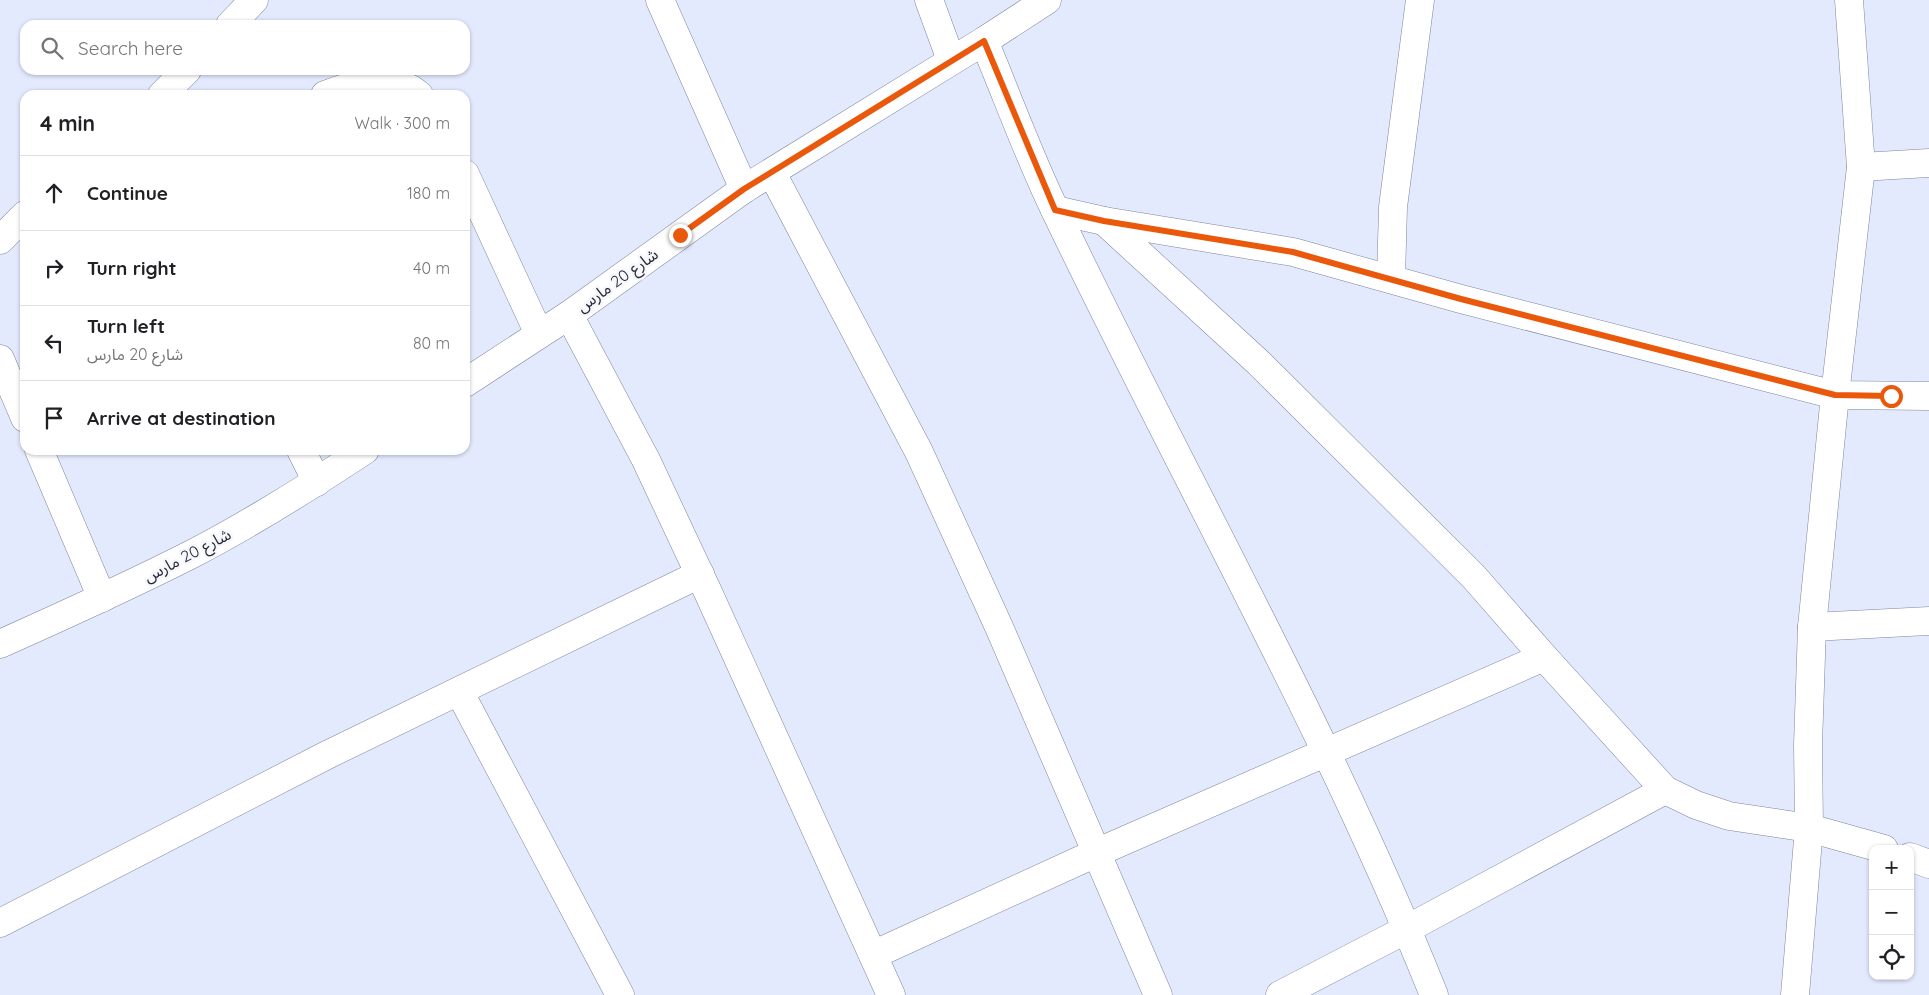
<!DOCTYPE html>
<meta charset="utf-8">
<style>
body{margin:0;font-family:Quicksand,"Noto Sans Arabic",sans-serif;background:#f6f6f6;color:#202124}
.controls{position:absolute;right:15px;bottom:15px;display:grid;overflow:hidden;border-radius:10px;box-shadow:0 1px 4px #0004}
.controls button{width:45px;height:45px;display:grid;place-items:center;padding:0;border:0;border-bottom:1px solid #e0e0e0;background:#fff;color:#202124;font:25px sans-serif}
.stop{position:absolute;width:15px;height:15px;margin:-11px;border:4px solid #ea580c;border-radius:50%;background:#fff}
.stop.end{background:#ea580c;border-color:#fff;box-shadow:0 1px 5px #0008}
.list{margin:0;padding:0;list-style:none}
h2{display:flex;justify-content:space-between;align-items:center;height:65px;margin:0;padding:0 20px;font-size:21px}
h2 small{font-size:16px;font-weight:400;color:#757577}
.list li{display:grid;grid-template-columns:32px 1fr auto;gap:15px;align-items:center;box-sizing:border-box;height:75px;padding:0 20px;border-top:1px solid #e0e0e0}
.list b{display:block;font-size:19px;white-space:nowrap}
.list p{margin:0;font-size:16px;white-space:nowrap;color:#757577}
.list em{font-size:16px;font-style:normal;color:#757577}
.icon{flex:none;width:28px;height:28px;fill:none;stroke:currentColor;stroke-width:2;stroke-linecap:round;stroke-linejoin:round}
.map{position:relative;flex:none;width:1929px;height:995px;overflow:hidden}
.search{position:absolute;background:#fff;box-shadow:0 1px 4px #0004;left:20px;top:20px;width:450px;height:55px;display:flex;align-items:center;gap:12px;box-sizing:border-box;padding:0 18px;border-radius:15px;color:#757577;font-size:19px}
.panel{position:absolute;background:#fff;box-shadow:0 1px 4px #0004;left:20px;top:90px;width:450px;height:365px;border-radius:15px}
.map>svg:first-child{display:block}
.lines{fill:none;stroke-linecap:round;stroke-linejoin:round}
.minor-casing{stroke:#7f869c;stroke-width:29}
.minor{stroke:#fff;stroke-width:28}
.route{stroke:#ea580c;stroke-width:6}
.labels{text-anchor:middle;stroke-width:5;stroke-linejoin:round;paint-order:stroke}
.street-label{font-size:16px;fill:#262932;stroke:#f6f7fc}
</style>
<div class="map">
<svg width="1929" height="995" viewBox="0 0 1929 995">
<rect width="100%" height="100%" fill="#e3eafe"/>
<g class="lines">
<!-- minor casing -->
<g class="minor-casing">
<g id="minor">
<polyline points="660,0 744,189"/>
<polyline points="929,0 951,60"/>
<polyline points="230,25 254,0"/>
<path d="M 984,41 C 1008,98 1029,157 1056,212 C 1181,474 1326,726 1434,995"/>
<polyline points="162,95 187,70"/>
<path d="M 325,95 C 355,83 392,72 419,95"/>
<polyline points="1861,167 1929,163"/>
<polyline points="772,173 919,452 999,627 1158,995"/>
<polyline points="465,174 539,334"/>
<polyline points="1055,210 1104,221 1293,252 1461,299 1835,395 1929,396"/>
<polyline points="1104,221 1259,363 1474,577 1544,657 1665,790 1696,805 1729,816 1809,828 1884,849"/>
<polyline points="0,240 25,215"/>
<polyline points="1391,278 1393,207 1420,0"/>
<polyline points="569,315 646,460 707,590 891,995"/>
<polyline points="0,359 25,418"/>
<polyline points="465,383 569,315 744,189 984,41 1047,0"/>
<polyline points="39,450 102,598"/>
<polyline points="301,450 317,482"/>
<polyline points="1812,627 1929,621"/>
<path d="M 0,644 C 65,615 129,586 192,554 C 252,523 309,487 365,450"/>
<polyline points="459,691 620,995"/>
<polyline points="1910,857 1929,864"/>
<polyline points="0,923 329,754 700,574"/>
<polyline points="873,955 1096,853 1544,657"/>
<polyline points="1280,995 1407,929 1665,790"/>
<polyline points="1795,995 1809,828 1808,745 1812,627 1835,395 1861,167 1849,0"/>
</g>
</g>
<!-- minor -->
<use href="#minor" class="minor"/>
</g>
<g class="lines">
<!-- route -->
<polyline class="route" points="680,235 744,189 984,41 1055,210 1104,221 1293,252 1461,299 1835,395 1891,396"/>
</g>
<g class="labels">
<!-- street labels -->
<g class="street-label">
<text transform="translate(617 280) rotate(-36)" y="6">شارع 20 مارس</text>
<text transform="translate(187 555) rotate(-28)" y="6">شارع 20 مارس</text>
</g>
</g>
</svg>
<div class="controls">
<button>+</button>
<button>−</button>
<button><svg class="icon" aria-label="locate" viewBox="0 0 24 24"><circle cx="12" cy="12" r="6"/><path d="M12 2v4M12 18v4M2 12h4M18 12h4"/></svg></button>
</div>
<div class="stop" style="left:1891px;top:396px"></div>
<div class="stop end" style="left:680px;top:235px"></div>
<div class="search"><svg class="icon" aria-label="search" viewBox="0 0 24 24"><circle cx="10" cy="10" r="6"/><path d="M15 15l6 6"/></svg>Search here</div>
<section class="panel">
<h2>4 min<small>Walk · 300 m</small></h2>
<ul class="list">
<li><svg class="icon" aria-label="ahead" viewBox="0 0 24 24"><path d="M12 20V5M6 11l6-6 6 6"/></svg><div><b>Continue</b></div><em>180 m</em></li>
<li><svg class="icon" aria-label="right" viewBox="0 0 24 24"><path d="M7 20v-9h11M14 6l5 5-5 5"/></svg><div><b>Turn right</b></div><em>40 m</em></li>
<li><svg class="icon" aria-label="left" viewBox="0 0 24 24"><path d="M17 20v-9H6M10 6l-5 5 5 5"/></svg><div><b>Turn left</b><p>شارع 20 مارس</p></div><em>80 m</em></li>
<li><svg class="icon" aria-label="arrive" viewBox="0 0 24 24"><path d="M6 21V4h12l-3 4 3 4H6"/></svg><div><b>Arrive at destination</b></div></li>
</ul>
</section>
</div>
